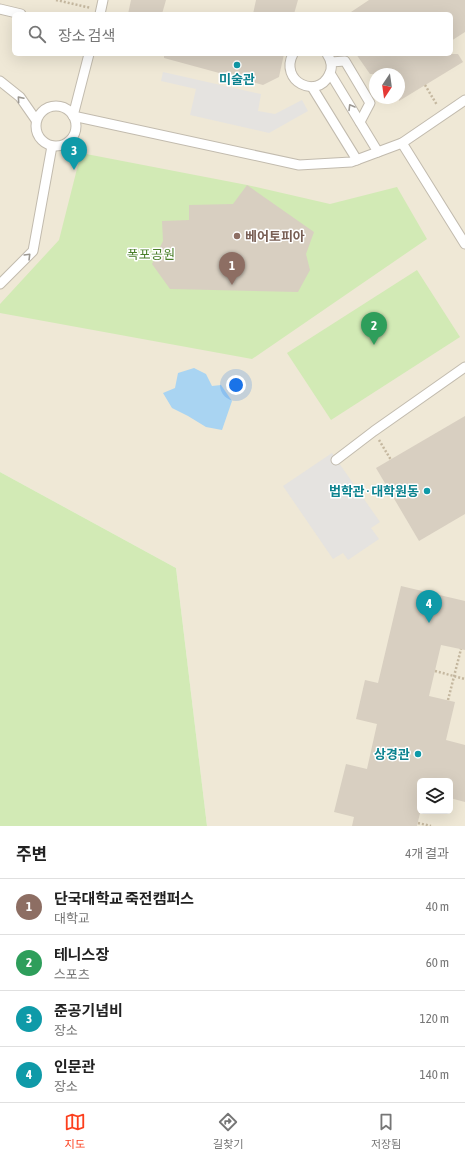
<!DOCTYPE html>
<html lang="ko">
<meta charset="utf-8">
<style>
body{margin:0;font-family:"Asap Condensed","Noto Sans KR",sans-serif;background:#f2f2f2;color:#222}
.controls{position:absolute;right:12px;bottom:12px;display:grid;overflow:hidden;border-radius:6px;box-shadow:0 4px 16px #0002}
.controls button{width:36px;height:36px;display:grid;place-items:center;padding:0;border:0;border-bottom:1px solid #e0e0e0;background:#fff;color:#222;font:20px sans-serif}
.compass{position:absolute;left:369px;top:68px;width:36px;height:36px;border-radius:50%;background:#fff;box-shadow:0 4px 16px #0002;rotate:193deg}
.you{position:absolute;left:236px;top:385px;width:14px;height:14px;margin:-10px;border:3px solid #fff;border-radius:50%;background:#1a73e8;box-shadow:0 0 0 6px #1a73e833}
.badge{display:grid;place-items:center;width:26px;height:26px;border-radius:50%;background:#fc3f1d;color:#fff;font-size:13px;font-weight:700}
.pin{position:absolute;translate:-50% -33px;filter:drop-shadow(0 1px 2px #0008)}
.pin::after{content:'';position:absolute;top:21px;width:14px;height:12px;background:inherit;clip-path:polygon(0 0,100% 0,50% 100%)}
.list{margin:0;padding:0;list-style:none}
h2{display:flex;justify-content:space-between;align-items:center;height:52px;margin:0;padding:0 16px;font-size:17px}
h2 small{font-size:13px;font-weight:400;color:#767676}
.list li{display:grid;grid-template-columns:26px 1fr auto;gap:12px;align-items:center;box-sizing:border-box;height:56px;padding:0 16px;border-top:1px solid #e0e0e0}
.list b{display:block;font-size:15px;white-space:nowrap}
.list p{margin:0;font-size:13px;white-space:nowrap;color:#767676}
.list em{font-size:13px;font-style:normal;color:#767676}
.icon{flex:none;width:22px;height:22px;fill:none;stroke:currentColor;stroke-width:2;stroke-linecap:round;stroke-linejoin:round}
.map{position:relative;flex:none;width:465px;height:826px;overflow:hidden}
.search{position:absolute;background:#fff;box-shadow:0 4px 16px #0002;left:12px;right:12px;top:12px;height:44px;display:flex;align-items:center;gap:10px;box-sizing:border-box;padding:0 14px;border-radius:6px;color:#767676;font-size:15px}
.sheet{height:276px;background:#fff}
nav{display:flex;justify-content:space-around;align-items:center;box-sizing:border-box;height:56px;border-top:1px solid #e0e0e0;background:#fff;font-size:11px;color:#767676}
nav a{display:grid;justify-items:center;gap:2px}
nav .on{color:#fc3f1d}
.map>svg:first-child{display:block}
.education{fill:#efe8d6;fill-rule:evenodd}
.green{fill:#d2eab5}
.parking{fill:#e5e3e0}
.water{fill:#a9d4f2}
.building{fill:#d8cfc1}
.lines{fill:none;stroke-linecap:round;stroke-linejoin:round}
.service-casing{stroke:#c2bbae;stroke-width:11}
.path{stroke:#c4b79f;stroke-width:2.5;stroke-dasharray:2 2;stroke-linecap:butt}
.service{stroke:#fff;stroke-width:9}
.oneway{stroke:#9c9892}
.culture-dot{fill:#0f9aa8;stroke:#fff;stroke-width:1.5}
.education-dot{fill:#8d6e63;stroke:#fff;stroke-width:1.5}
.labels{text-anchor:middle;stroke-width:3;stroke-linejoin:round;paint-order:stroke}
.culture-label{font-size:13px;font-weight:bold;fill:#0d838f;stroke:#fff;text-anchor:end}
.education-label{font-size:13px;font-weight:bold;fill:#785e54;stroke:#fff;text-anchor:start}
.park-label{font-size:13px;fill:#4a7f2a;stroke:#fff}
</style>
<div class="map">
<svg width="465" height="826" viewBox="0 0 465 826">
<rect width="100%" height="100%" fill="#f6f3ec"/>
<!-- education -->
<path class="education" d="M 0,0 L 465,0 L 465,826 L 207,826 L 176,568 L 0,472 ZM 14,14 L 451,14 L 451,54 L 14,54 ZM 375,74 L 399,74 L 399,98 L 375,98 ZM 420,781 L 450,781 L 450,811 L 420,811 Z"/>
<!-- green -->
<g class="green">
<polygon points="81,153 247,185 330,204 397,187 427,239 252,359 0,313 0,304 59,240"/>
<polygon points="417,270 460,337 331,420 287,353"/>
<polygon points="0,472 176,568 207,826 0,826"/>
</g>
<!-- parking -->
<g class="parking">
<polygon points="163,72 261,94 258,111 275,114 302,100 308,111 269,133 190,115 196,89 161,81"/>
<polygon points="332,453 380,522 371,528 379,539 348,560 343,553 333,559 283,486"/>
</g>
<!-- water -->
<polygon class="water" points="194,368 206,374 212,386 221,385 232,401 222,430 206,427 188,416 172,408 163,393 175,388 178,373"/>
<!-- building -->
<g class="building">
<polygon points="131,0 166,0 162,14 128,14"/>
<polygon points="256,0 298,0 294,14 253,14"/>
<polygon points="369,0 465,0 465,32 451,41 451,14 348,14"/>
<polygon points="164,54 284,54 279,77 263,85 164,58"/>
<polygon points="356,54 458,54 463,62 399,101 399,74 370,74"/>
<polygon points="247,185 314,232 306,254 310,270 298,292 170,289 152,264 163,241 162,221 189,220 189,205 233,204"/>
<polygon points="465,416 465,514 419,541 376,468"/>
<polygon points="401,586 465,601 465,650 441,645 429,696 455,702 446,740 465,745 465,802 450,798 450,781 420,781 420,813 417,826 352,826 354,817 334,812 346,764 367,769 377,724 356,719 365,680 378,683"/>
</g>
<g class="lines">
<!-- service casing -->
<g class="service-casing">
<g id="service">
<polyline points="0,9 21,14"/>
<polyline points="100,14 103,0"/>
<polyline points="89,54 73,116 299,165 351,162 402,143 465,100"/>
<path d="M 293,54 C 279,81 317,100 329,75 C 333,68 331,60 327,54"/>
<polyline points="331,62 345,61 370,103 360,122"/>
<polyline points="330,73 378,152"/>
<polyline points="0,81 20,97 36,120"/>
<polyline points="312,87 357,160"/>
<circle cx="56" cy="126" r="20"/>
<polyline points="402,143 465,244"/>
<polyline points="0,284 33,251 52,146"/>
<polyline points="336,460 374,431 465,367"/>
</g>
</g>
<!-- path -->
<g class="path">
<polyline points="56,0 91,8"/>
<polyline points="425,85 437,105"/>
<polyline points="379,440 391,460"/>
<polyline points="435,671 465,679"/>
<polyline points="448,700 461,649"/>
<polyline points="418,823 431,826"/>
</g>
<!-- service -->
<use href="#service" class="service"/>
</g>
<!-- one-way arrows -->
<defs><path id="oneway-chevron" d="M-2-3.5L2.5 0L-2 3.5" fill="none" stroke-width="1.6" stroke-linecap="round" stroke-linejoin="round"/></defs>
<g class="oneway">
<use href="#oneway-chevron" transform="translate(20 99) rotate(-131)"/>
<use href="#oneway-chevron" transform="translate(351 107) rotate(-121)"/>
<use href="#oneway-chevron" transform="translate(28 256) rotate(-45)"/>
</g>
<!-- markers -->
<g class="culture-dot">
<circle cx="237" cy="65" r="4"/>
<circle cx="427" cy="491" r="4"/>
<circle cx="418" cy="754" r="4"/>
</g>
<circle class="education-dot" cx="237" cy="236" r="4"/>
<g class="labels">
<!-- culture labels -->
<g class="culture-label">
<text x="237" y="84" text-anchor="middle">미술관</text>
<text x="419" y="496">법학관 · 대학원동</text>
<text x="410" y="759">상경관</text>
</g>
<!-- education labels -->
<g class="education-label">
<text x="245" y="241">베어토피아</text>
</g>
<!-- park labels -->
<g class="park-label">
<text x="151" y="259">폭포공원</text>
</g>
</g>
</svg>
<div class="controls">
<button><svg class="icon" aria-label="layers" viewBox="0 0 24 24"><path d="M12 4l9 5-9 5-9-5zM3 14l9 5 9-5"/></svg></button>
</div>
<svg class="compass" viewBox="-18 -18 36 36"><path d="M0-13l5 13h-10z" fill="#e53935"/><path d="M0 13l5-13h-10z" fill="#767676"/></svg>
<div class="you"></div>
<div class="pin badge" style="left:232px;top:285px;background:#8d6e63">1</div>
<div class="pin badge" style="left:374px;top:345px;background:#2e9e5b">2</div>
<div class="pin badge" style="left:74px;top:170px;background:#0f9aa8">3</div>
<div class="pin badge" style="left:429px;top:623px;background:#0f9aa8">4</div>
<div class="search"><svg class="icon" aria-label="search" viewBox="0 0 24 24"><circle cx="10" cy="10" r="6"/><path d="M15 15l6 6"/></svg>장소 검색</div>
</div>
<section class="sheet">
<h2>주변<small>4개 결과</small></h2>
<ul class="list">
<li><span class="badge" style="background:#8d6e63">1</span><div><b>단국대학교 죽전캠퍼스</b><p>대학교</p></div><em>40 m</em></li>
<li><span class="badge" style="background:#2e9e5b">2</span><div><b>테니스장</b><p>스포츠</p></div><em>60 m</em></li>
<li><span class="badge" style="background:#0f9aa8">3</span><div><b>준공기념비</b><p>장소</p></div><em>120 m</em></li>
<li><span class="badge" style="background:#0f9aa8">4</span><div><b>인문관</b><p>장소</p></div><em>140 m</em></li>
</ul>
</section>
<nav>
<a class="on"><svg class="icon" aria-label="map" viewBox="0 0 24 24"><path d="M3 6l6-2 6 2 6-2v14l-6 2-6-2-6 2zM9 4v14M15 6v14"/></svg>지도</a>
<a><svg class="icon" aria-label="directions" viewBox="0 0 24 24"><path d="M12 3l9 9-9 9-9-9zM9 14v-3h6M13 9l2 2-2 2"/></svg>길찾기</a>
<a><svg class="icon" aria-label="saved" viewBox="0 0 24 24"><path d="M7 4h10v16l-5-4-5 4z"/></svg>저장됨</a>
</nav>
